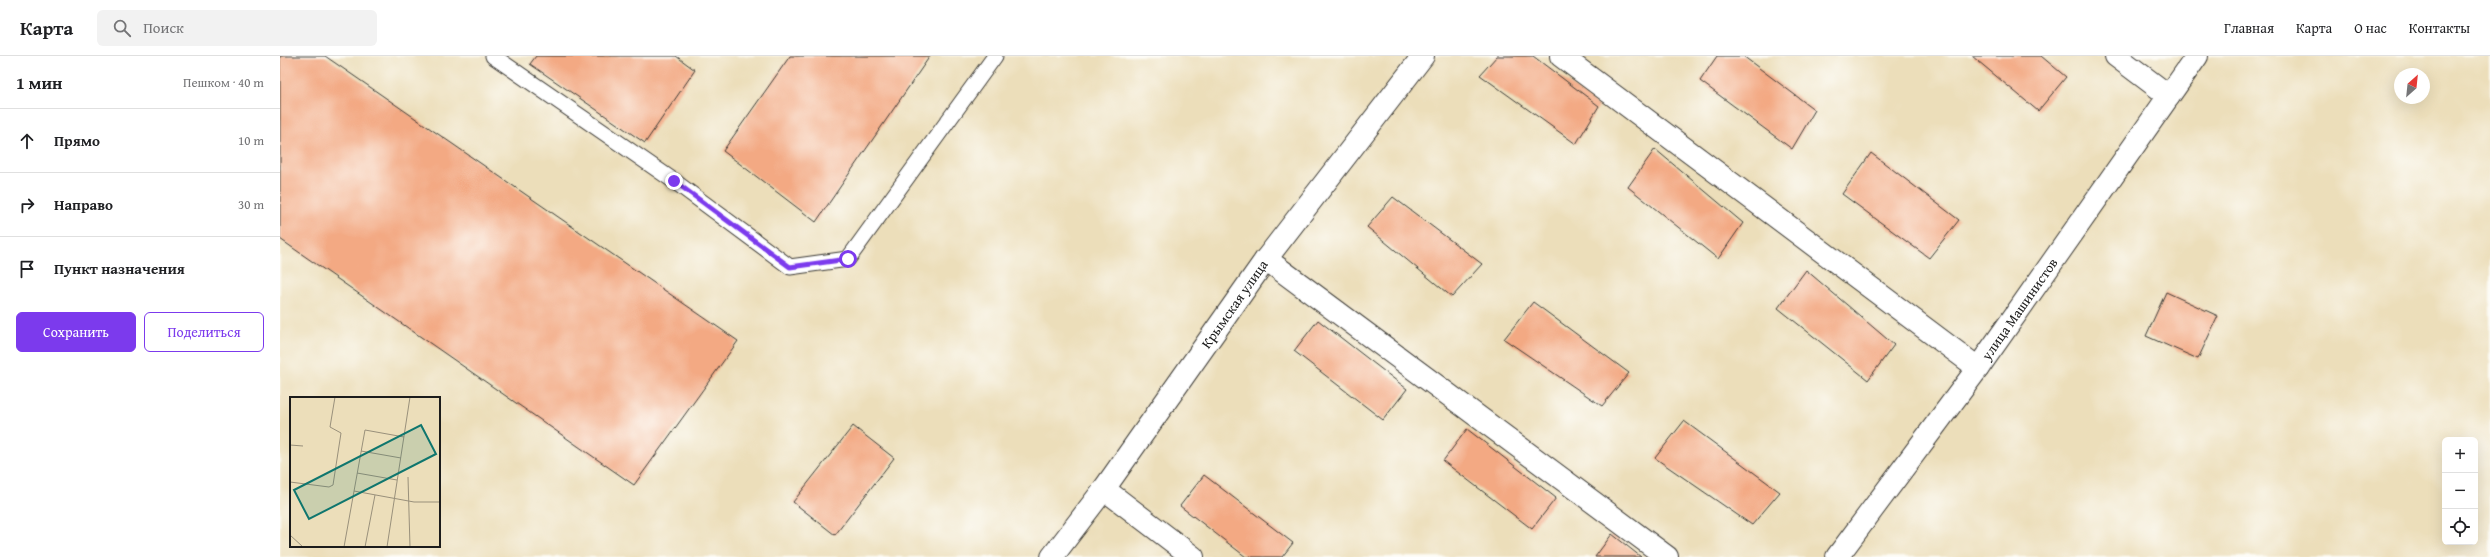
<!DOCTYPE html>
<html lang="ru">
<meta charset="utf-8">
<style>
body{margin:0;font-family:"Gentium Book Plus",serif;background:#f2f2f2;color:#202124}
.controls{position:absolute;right:12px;bottom:12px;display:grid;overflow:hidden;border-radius:6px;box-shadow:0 4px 16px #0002}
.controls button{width:36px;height:36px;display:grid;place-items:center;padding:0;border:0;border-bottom:1px solid #e0e0e0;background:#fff;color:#202124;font:20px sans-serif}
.compass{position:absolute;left:2114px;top:12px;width:36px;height:36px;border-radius:50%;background:#fff;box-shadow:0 4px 16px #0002;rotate:27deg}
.stop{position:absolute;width:12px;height:12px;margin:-9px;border:3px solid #7c3aed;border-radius:50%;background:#fff}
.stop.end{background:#7c3aed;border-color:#fff;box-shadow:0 1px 4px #0008}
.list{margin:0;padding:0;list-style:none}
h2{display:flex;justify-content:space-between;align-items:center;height:52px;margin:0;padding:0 16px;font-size:17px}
h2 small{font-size:13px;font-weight:400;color:#757577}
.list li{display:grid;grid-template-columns:26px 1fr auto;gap:12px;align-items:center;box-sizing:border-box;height:64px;padding:0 16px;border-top:1px solid #e0e0e0}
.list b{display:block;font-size:15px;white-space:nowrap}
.list em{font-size:13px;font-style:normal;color:#757577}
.actions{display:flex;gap:8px;padding:12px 16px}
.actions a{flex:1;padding:9px 0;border:1px solid #7c3aed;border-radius:6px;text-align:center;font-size:14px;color:#7c3aed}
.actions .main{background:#7c3aed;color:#fff}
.icon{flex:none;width:22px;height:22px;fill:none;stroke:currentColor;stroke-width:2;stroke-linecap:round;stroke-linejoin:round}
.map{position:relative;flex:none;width:2210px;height:501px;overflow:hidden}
header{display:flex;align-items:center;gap:24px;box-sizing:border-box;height:56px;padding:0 20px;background:#fff;border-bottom:1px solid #e0e0e0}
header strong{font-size:19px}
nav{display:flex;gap:22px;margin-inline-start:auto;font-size:14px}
.search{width:280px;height:36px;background:#f2f2f2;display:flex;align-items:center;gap:10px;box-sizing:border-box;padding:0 14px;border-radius:6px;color:#757577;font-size:15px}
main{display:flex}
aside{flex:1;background:#fff}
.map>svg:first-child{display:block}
.building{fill:#f3a983}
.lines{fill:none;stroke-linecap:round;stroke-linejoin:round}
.service-casing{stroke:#3b3934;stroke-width:17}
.minor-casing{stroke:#3b3934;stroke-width:24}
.tertiary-casing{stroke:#3b3934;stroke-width:24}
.service{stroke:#fff;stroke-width:15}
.minor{stroke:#fff;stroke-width:22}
.tertiary{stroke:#fff;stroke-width:22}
.route{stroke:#7c3aed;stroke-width:5}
.labels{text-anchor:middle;stroke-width:3.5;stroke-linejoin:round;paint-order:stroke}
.street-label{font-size:14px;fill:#1c1c1c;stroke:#fdfcf7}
.inset-road{fill:none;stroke:#99907b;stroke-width:1}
.view{fill:#0f766e;fill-opacity:0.15;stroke:#0f766e;stroke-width:2}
.inset-edge{fill:none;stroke:#1c1c1c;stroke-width:2}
</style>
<header>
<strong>Карта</strong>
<div class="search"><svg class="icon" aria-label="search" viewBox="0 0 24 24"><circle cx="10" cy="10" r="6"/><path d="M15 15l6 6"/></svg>Поиск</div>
<nav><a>Главная</a><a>Карта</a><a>О нас</a><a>Контакты</a></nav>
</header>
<main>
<aside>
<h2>1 мин<small>Пешком · 40 m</small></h2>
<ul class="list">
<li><svg class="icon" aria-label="ahead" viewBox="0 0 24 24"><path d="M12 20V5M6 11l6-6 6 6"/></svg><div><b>Прямо</b></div><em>10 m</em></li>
<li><svg class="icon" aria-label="right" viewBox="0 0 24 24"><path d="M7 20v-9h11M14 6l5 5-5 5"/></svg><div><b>Направо</b></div><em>30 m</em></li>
<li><svg class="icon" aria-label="arrive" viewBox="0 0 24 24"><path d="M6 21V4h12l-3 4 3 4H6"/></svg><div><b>Пункт назначения</b></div></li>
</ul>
<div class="actions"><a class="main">Сохранить</a><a>Поделиться</a></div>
</aside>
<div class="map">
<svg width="2210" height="501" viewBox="0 0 2210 501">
<rect width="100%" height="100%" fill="#fdfcf7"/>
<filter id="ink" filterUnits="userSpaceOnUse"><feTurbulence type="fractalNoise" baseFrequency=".025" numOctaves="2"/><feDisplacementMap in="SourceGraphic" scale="8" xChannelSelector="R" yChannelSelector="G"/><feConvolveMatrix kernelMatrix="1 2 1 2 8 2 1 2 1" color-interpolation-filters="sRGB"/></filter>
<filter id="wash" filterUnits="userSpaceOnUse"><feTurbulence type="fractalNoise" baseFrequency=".012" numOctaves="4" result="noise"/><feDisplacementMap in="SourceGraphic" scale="16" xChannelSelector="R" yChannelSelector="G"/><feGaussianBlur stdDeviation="0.9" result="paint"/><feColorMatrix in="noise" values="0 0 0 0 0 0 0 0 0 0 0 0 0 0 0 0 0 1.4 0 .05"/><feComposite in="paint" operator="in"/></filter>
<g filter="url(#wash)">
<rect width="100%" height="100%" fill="#ecdeba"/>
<g id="blocks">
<!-- building -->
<g class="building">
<polygon points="0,0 45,0 458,285 354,429 0,183"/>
<polygon points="256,0 396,0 415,14 365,87 250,8"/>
<polygon points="510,0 650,0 536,166 443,95"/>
<polygon points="1217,0 1253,0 1319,50 1296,88 1200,19"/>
<polygon points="1437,0 1463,0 1535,54 1512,93 1420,25"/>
<polygon points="1692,0 1761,0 1786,21 1758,55"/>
<polygon points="1375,93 1463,167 1438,203 1348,131"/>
<polygon points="1591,97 1679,164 1649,202 1562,138"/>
<polygon points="1113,141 1202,208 1172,241 1087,171"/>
<polygon points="1526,214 1614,289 1588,324 1498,252"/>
<polygon points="1886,236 1938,260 1918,303 1866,280"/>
<polygon points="1253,246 1349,317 1322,350 1224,283"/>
<polygon points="1038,264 1127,333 1103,364 1014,295"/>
<polygon points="1404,365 1500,436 1472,469 1375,402"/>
<polygon points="573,370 614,402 555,479 513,446"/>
<polygon points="1187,373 1276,442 1252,473 1163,405"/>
<polygon points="924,419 1013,487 1002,501 966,501 900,450"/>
<polygon points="1332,478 1361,501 1315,501"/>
</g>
</g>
</g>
<g filter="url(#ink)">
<use href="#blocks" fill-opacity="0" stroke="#3b3934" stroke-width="1"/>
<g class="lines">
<!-- service casing -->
<g class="service-casing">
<polyline id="service" points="213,0 394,125 510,211 568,203 715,0"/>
</g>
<!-- minor casing -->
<g class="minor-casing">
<g id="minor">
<polyline points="1281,0 1698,312"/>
<polyline points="1836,0 1889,40"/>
<polyline points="986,203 1387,501"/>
<polyline points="824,433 913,501"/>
<path id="s1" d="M 772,501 L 824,433 L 986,203 L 1143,0"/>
</g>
</g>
<!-- tertiary casing -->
<g class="tertiary-casing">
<g id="tertiary">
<path id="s2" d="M 1557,501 L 1698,312 L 1917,0"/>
</g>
</g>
<!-- service -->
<use href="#service" class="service"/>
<!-- minor -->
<use href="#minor" class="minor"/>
<!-- tertiary -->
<use href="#tertiary" class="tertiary"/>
</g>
</g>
<g class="lines" filter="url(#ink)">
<!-- route -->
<polyline class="route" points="394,125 510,211 568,203"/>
</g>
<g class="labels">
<!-- street labels -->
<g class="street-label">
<text dy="5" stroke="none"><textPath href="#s1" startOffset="312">Крымская улица</textPath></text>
<text dy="5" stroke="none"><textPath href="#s2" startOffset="308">улица Машинистов</textPath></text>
</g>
</g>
<!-- overview -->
<g transform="translate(10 341)">
<rect width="150" height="150" fill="#ecdeba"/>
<path class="inset-road" d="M 0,48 L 13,49M 71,54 L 111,61M 67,76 L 107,83M 118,80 L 120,150M 0,85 L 39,90 L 43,88 L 51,36 L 40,30 L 45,0M 64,94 L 124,105 L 150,105M 0,138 L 13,150M 54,150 L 75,33 L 114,40M 75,150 L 85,98M 97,150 L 120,0"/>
<path class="view" d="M 131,28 L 146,57 L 19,122 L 4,93 Z"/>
<rect width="150" height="150" class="inset-edge"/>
</g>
</svg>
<div class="controls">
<button>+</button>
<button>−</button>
<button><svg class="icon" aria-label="locate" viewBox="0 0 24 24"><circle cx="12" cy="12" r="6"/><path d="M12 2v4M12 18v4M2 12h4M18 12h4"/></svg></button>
</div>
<svg class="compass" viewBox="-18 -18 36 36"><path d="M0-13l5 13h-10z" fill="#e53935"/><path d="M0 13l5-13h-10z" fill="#757577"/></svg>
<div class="stop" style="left:568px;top:203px"></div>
<div class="stop end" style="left:394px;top:125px"></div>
</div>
</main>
